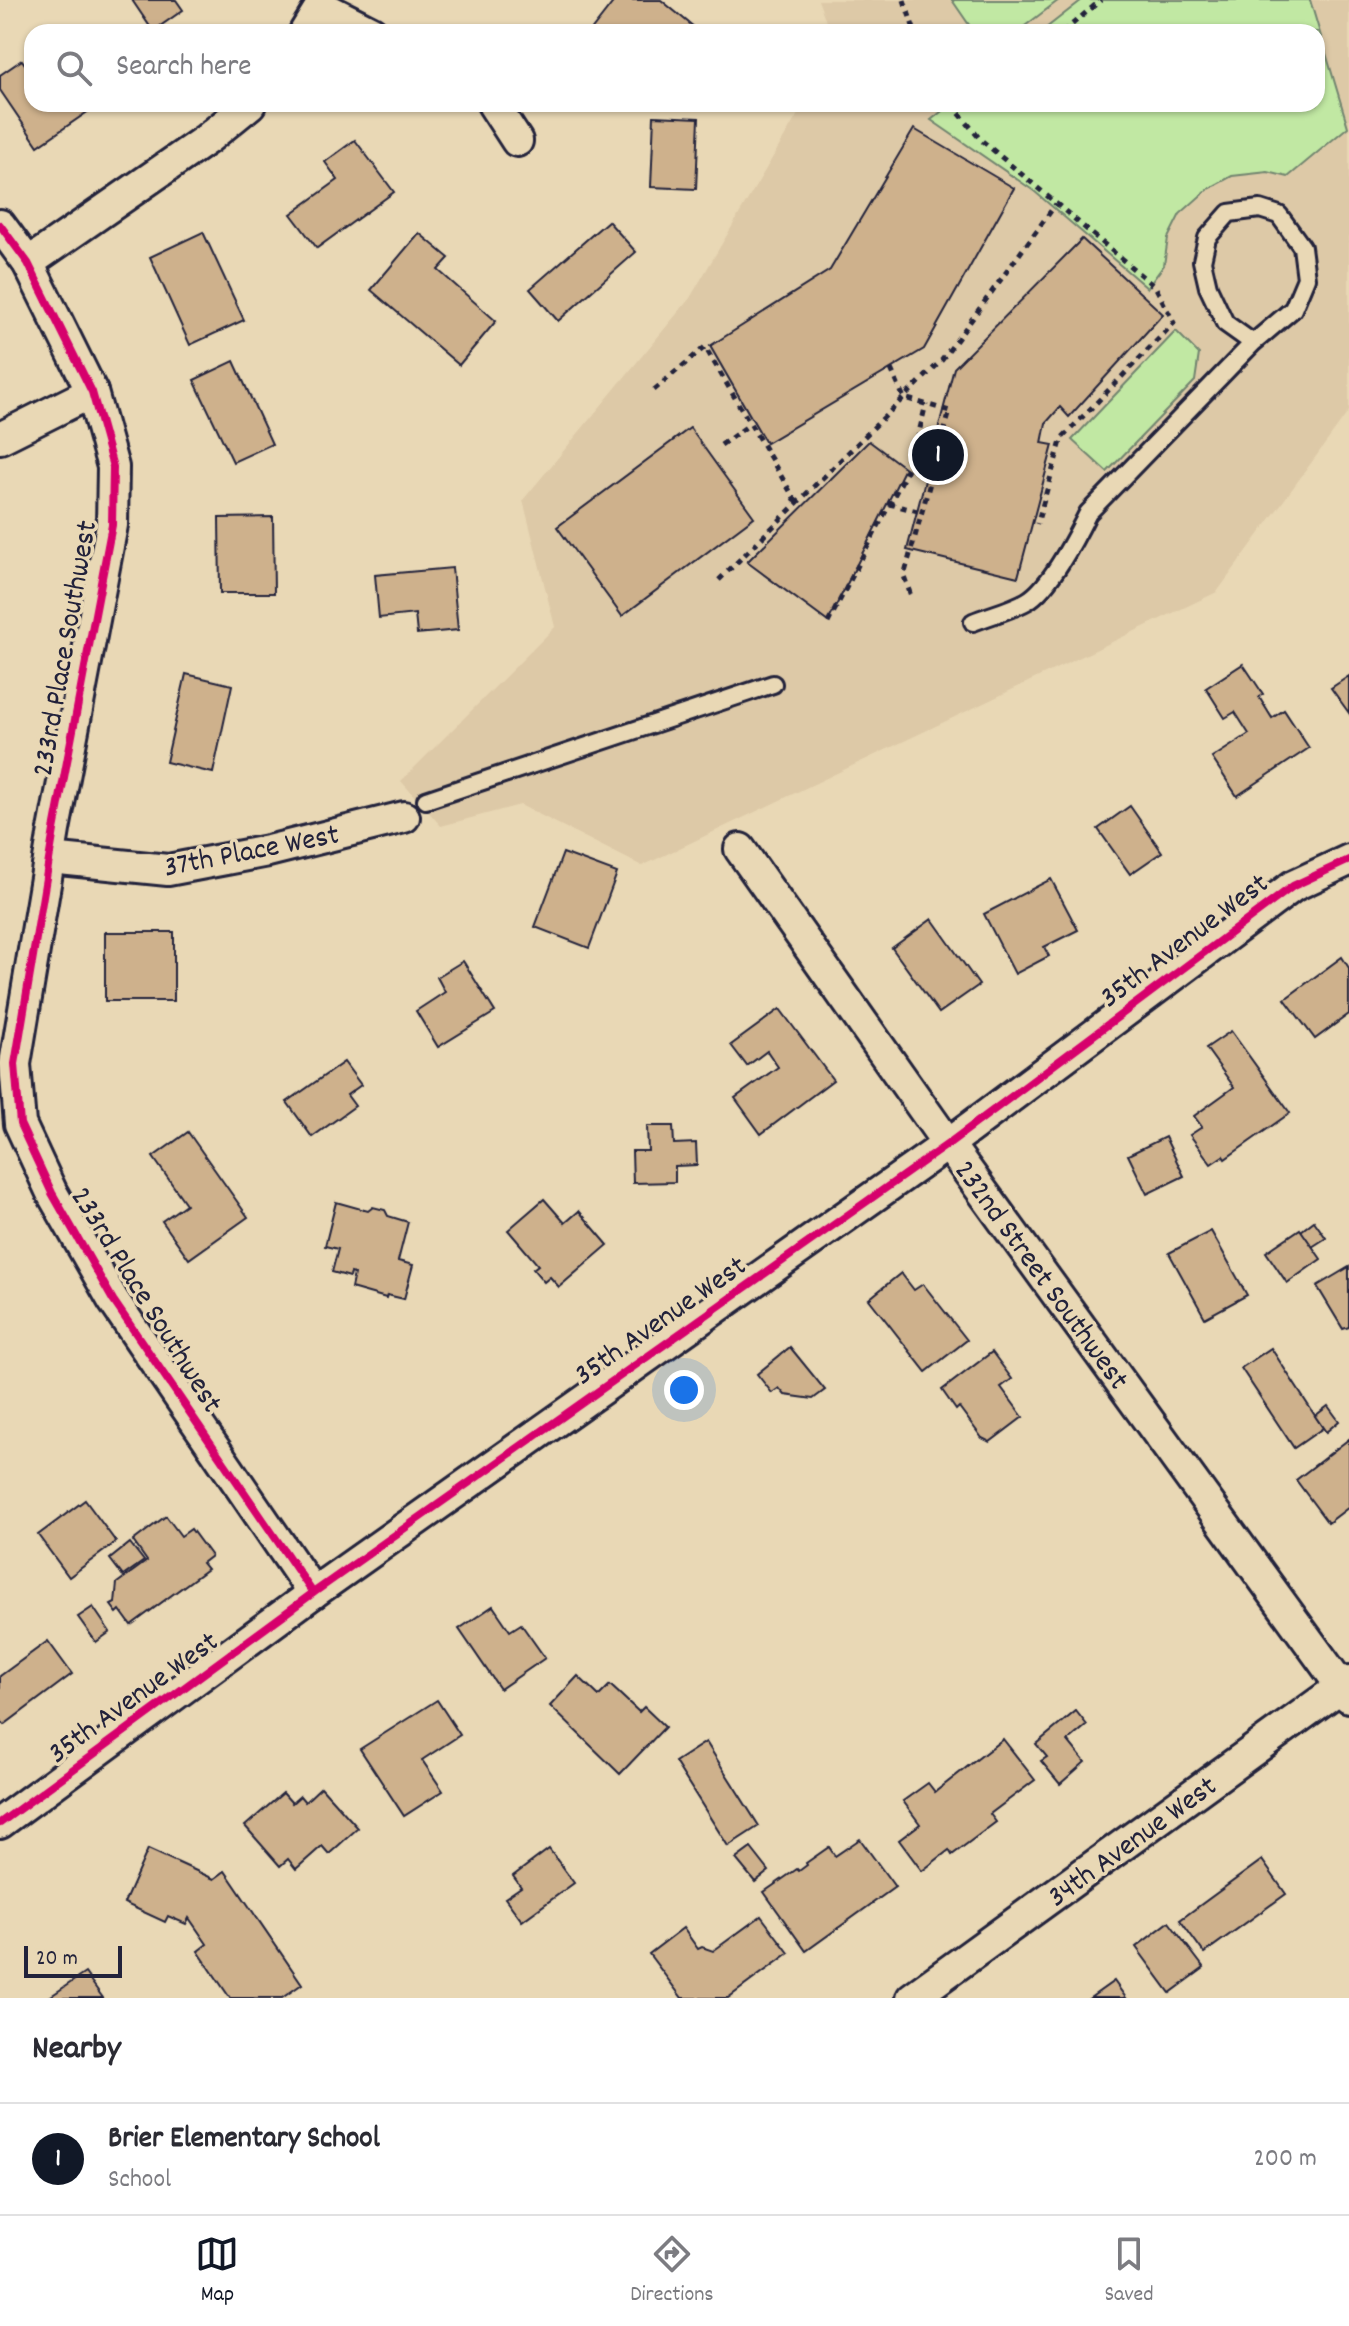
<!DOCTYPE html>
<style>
body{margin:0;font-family:Dekko,sans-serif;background:#f7f7f7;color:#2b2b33}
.scale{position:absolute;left:24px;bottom:20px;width:98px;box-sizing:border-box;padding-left:8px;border:4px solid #22223b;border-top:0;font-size:22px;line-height:28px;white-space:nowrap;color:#22223b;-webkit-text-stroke:6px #e9d8b5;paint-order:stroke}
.you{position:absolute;left:684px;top:1390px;width:28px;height:28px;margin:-20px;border:6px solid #fff;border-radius:50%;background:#1a73e8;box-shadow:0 0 0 12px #1a73e833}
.badge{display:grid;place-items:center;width:52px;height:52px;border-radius:50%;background:#111827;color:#fff;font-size:26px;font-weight:700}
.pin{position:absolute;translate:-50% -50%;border:4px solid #fff;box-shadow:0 2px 8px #0006}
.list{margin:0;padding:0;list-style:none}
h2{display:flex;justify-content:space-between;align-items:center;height:104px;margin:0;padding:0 32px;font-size:34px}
h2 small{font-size:26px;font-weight:400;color:#7c7c81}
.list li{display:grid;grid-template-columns:52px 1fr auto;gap:24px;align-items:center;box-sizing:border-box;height:112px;padding:0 32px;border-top:2px solid #e1e1e2}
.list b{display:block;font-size:30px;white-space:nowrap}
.list p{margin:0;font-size:26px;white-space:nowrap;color:#7c7c81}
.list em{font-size:26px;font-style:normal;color:#7c7c81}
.icon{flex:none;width:44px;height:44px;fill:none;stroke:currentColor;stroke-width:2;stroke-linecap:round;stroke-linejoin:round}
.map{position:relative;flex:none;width:1349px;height:1998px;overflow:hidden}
.search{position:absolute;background:#fff;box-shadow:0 2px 6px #0004;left:24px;right:24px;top:24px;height:88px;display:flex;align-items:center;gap:20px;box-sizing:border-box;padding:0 28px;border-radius:24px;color:#7c7c81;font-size:30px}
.sheet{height:216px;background:#fff}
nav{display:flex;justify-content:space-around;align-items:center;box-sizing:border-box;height:112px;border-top:2px solid #e1e1e2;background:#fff;font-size:22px;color:#7c7c81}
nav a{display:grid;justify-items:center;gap:4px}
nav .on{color:#111827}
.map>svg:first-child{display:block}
.built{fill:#ddc9a7}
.green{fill:#c1e8a3;stroke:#72856f;stroke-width:2}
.building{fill:#ceb18c;stroke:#22223b;stroke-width:2}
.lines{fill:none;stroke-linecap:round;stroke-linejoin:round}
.lane-casing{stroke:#22223b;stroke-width:22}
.street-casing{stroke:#22223b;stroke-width:36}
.path{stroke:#22223b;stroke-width:5;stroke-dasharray:6 6;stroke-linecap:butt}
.lane{stroke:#e9d8b5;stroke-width:16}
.street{stroke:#e9d8b5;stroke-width:30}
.cycleway-casing{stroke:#e9d8b5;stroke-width:13}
.cycleway{stroke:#d6006c;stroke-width:8}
.labels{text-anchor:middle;stroke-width:7;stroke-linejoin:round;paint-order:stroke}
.street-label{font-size:30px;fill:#22223b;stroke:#e9d8b5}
</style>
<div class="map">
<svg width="1349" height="1998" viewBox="0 0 1349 1998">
<rect width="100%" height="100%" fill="#e9d8b5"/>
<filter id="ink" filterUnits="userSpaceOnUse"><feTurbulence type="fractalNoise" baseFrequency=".0125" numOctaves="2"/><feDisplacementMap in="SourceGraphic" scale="16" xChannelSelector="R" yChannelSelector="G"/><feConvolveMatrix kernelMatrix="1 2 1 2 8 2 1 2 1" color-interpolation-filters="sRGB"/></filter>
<g filter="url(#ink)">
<!-- built -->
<polygon class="built" points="818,0 1349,0 1349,411 1217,592 642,866 520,805 441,826 401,781 555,627 523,500 690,298 804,104 1317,104 1317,32 830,32"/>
<!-- green -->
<g class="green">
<polygon points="952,0 1059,0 1017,32 974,32"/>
<polygon points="1082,0 1310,0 1348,127 1288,177 1268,172 1232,176 1208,189 1180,214 1168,238 1164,265 1147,288 1034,191 931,120 951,104 1317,104 1317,32 1041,32"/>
<polygon points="1176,331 1199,354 1195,381 1107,472 1072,440"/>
</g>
<!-- building -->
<g class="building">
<polygon points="132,0 176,0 183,10 153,31"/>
<polygon points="615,0 661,0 695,28 692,32 590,32"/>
<polygon points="22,60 32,74 32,104 99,104 38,146 0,90 0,75"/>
<polygon points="654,116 699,118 696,189 651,187"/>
<polygon points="914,129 1014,188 924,349 766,443 710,346 830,270"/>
<polygon points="355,140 394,192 317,248 291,214 338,180 325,162"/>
<polygon points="608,221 636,252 558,321 530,289"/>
<polygon points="203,232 244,320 190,345 150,257"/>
<polygon points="419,233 449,258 438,270 496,321 459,365 371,290"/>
<polygon points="1082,239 1163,314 1069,417 1060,407 1046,423 1042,443 1053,445 1018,577 907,550 954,368"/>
<polygon points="234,361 272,444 233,462 194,380"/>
<polygon points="690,428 754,517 622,616 557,527"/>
<polygon points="869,441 905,468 828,622 747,562"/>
<polygon points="273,517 274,593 220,593 219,518"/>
<polygon points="452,568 458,630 417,634 415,614 379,618 375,575"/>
<polygon points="1243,664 1263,694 1259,697 1272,718 1284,710 1309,748 1237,796 1212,758 1249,734 1235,712 1225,718 1206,688"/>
<polygon points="186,674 232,685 213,773 166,762"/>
<polygon points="1349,676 1349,713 1331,688"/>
<polygon points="1130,806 1162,852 1130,874 1098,829"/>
<polygon points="563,853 617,873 589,948 535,927"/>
<polygon points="1051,879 1078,930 1044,947 1049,956 1015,974 984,914"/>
<polygon points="932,919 979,985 939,1013 892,948"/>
<rect x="105" y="932" width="69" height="69"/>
<polygon points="1342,957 1349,968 1349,1014 1315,1039 1285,999"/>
<polygon points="463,961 495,1012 438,1047 416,1011 445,992 437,977"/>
<polygon points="780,1009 833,1080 761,1134 735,1098 778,1067 767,1051 747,1066 731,1045"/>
<polygon points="1231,1031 1290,1113 1225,1159 1223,1156 1211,1164 1190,1135 1202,1127 1194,1116 1234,1087 1206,1048"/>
<polygon points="344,1062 361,1085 347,1095 355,1106 312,1137 287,1102"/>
<polygon points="647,1126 673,1126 674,1144 696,1143 697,1165 675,1166 675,1182 633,1183 632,1151 648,1151"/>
<polygon points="188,1132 248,1217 189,1259 162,1221 186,1204 153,1157"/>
<polygon points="1165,1137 1184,1176 1147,1194 1128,1155"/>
<polygon points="544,1199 565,1223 579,1211 608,1245 559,1287 550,1277 544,1282 533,1269 538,1265 508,1230"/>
<polygon points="336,1202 368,1211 373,1207 385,1210 388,1216 408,1222 398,1261 413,1265 404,1299 387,1295 386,1298 351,1288 354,1274 351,1273 350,1277 332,1272 338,1249 325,1246"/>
<polygon points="1314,1221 1326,1238 1312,1247 1301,1231"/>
<polygon points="1300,1229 1321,1259 1287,1283 1266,1252"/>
<polygon points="1211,1231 1247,1295 1205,1318 1169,1253"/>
<polygon points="1349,1267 1349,1327 1343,1329 1317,1286"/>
<polygon points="901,1273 914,1290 923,1284 967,1340 926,1372 869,1299"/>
<polygon points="790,1347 825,1390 813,1399 785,1395 779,1388 772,1393 757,1374"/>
<polygon points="1271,1348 1323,1428 1294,1448 1241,1368"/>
<polygon points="992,1352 1012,1379 1001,1387 1023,1417 990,1442 982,1438 959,1407 956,1410 942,1390"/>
<polygon points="1328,1406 1339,1421 1326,1432 1315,1416"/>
<polygon points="1349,1439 1349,1507 1328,1523 1296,1480"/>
<polygon points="85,1500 116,1542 69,1577 38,1535"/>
<polygon points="166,1516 181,1536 191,1529 211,1556 202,1563 207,1569 131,1625 120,1610 117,1613 111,1605 115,1603 117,1583 147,1561 133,1541"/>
<polygon points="130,1543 144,1561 123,1576 110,1559"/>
<polygon points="493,1606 510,1631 521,1624 545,1658 500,1689 459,1629"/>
<polygon points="93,1607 110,1632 96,1642 78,1617"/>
<polygon points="48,1641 72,1674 4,1725 0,1720 0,1676"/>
<polygon points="578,1676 599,1696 610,1685 639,1712 644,1707 665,1727 620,1774 550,1706"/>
<polygon points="437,1700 460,1735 422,1760 443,1791 404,1816 360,1749"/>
<polygon points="1076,1711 1087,1725 1068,1741 1085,1762 1060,1784 1041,1761 1047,1757 1036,1744"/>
<polygon points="1003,1739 1035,1780 990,1814 996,1822 952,1855 949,1850 922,1871 899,1840 920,1824 903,1801 928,1783 935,1792"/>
<polygon points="706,1742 759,1826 728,1846 675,1762"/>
<polygon points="321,1787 358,1828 329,1854 322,1846 296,1869 288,1859 280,1866 245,1826 283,1793 292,1803 300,1796 305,1802"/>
<polygon points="860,1839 895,1887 806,1951 764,1892 797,1869 799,1871 807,1865 806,1863 829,1847 835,1856"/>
<polygon points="751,1848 769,1871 755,1882 736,1859"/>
<polygon points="148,1849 214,1879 225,1871 302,1984 282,1998 230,1998 198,1951 207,1944 189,1918 186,1924 168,1916 165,1922 124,1903"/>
<polygon points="549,1849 574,1883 522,1921 505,1898 521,1887 513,1876"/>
<polygon points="1262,1860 1286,1894 1204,1953 1180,1920"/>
<polygon points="761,1916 789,1953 728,1998 682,1998 649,1954 683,1928 698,1949 702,1947 713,1951"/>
<polygon points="1169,1922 1204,1968 1170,1993 1136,1947"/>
<polygon points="85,1973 103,1998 48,1998"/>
<polygon points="1114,1981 1126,1998 1090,1998"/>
</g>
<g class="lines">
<!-- lane casing -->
<g class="lane-casing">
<g id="lane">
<path d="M 973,622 C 991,615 1011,610 1027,601 C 1050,588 1076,537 1088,513 L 1253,343 L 1293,309 L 1306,278 L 1302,247 L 1279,215 L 1260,209 L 1229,213 L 1207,238 L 1202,261 L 1208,287 L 1225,323 L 1253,343"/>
<polyline points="426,800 773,684"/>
</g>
</g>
<!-- street casing -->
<g class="street-casing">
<g id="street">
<polyline points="321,6 372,32"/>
<polyline points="305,32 321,6 321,0"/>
<polyline points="493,104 517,141"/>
<polyline points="0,225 28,263 92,392 113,467 112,525 54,830 15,1064 20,1124 52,1193 113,1300 313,1593"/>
<polyline points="28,263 207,139 250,104"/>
<polyline points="0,438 92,392"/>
<polyline points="740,849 948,1144 1349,1697"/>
<polyline points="50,858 168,870 268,851 404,817"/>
<polyline points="0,1823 313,1593 948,1144 1293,886 1349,860"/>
<polyline points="912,1998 1349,1681"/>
</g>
</g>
<!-- path -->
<g class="path">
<polyline points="904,0 915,32"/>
<polyline points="1063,32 1101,0"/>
<polyline points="952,104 980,139 1156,288 1174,323 1062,438 1037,524"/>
<polyline points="891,369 904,398 950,411 904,576 911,596"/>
<polyline points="654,390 705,347 797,503"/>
<polyline points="721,445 750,424"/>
<polyline points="889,504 922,512"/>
<polyline points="719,580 942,360 1056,204"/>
<polyline points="828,623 912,461 926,404"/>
</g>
<!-- lane -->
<use href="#lane" class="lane"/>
<!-- street -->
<use href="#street" class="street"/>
<!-- cycleway casing -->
<g class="cycleway-casing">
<g id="cycleway">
<polyline points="0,225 28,263 92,392 113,467 112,525 54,830 15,1064 20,1124 52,1193 113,1300 313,1593"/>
<polyline points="0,1823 313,1593 948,1144 1293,886 1349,860"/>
</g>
</g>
<!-- cycleway -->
<use href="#cycleway" class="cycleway"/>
</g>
</g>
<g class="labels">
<!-- street labels -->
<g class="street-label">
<text transform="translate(63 648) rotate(-80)" y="10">233rd Place Southwest</text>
<text transform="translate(251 849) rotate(-11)" y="10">37th Place West</text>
<text transform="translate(1183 939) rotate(-37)" y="10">35th Avenue West</text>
<text transform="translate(1043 1274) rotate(54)" y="10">232nd Street Southwest</text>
<text transform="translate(148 1299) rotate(58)" y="10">233rd Place Southwest</text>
<text transform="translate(659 1319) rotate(-35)" y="10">35th Avenue West</text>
<text transform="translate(132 1696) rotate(-36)" y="10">35th Avenue West</text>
<text transform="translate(1131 1840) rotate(-36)" y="10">34th Avenue West</text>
</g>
</g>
</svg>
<div class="scale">20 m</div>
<div class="you"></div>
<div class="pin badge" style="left:938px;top:455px">1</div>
<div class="search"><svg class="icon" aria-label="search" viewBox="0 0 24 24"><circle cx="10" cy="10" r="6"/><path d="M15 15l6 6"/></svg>Search here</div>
</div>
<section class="sheet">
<h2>Nearby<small></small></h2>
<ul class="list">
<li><span class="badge">1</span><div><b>Brier Elementary School</b><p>School</p></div><em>200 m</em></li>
</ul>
</section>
<nav>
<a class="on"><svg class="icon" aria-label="map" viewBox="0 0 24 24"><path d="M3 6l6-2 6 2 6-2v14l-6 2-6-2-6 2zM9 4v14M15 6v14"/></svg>Map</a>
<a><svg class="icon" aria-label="directions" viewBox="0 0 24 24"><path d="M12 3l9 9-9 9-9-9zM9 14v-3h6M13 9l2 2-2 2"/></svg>Directions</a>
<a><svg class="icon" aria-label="saved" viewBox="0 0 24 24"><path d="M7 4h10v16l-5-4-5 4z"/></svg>Saved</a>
</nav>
